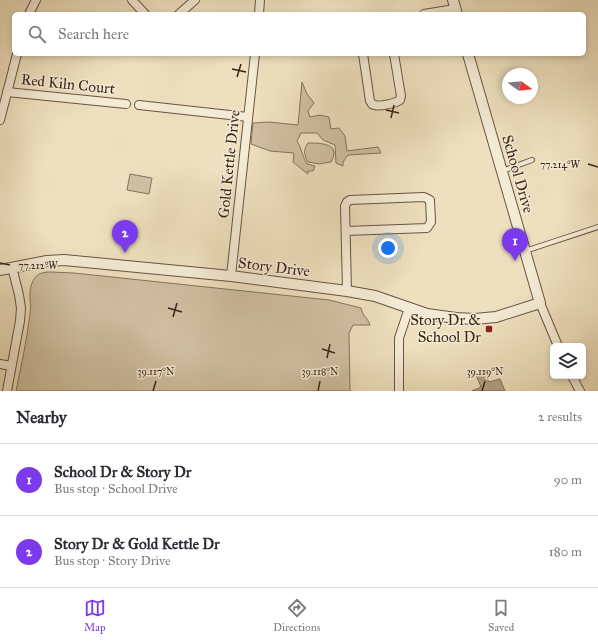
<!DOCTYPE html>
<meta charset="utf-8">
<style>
body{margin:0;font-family:"IM FELL Great Primer",serif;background:#f7f7f7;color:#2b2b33}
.controls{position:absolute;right:12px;bottom:12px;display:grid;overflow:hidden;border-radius:6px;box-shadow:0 2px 6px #0003}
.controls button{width:36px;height:36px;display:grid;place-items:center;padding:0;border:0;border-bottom:1px solid #e1e1e2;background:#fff;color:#2b2b33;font:20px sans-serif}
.compass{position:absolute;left:502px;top:68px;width:36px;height:36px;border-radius:50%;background:#fff;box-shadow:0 2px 6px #0003;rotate:105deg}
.you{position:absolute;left:388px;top:248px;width:14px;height:14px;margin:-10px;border:3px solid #fff;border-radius:50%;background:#1a73e8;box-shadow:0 0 0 6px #1a73e833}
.badge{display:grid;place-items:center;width:26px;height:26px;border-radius:50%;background:#7c3aed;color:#fff;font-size:13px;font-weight:700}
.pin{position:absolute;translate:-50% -33px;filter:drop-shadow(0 1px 2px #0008)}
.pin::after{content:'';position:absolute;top:21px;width:14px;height:12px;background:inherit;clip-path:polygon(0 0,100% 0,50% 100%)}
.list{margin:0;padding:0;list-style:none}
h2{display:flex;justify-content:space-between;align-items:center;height:52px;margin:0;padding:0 16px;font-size:17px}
h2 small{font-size:13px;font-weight:400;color:#7c7c81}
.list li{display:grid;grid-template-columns:26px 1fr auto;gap:12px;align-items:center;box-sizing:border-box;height:72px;padding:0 16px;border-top:1px solid #e1e1e2}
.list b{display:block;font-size:15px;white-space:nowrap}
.list p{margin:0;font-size:13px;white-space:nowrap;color:#7c7c81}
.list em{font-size:13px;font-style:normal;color:#7c7c81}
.icon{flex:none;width:22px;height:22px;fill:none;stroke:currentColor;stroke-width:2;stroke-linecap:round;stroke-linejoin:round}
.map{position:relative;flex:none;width:598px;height:391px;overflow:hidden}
.search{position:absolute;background:#fff;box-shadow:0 2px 6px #0003;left:12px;right:12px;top:12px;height:44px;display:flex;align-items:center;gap:10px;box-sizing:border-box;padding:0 14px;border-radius:6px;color:#7c7c81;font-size:15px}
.sheet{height:196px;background:#fff}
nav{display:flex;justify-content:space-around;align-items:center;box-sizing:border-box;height:56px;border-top:1px solid #e1e1e2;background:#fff;font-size:11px;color:#7c7c81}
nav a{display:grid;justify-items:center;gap:2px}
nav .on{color:#7c3aed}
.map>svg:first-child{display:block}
.green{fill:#d0c0a2;stroke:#86725e}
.water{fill:#b2a086;stroke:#836e5b}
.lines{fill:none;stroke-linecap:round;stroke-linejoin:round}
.service-casing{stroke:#695343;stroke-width:6}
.minor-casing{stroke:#695343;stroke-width:10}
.tertiary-casing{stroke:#695343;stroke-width:12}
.service{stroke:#f4ebd5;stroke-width:4}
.minor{stroke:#f4ebd5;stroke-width:8}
.tertiary{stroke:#f4ebd5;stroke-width:10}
.ticks{fill:none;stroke:#3d241a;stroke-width:1.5}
.poi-dot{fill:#8f2418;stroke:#f4ebd5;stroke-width:1.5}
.labels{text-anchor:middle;stroke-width:3;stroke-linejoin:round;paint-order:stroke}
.street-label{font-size:15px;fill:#3d241a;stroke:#f4ebd5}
.poi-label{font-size:15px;fill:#3d241a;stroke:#f4ebd5;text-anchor:end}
.ticks-label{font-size:10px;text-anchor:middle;fill:#3d241a;stroke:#f4ebd5;stroke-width:3;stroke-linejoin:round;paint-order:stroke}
</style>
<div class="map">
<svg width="598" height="391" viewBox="0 0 598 391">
<rect width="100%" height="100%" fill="#eee0be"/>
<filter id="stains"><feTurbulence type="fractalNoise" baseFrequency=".005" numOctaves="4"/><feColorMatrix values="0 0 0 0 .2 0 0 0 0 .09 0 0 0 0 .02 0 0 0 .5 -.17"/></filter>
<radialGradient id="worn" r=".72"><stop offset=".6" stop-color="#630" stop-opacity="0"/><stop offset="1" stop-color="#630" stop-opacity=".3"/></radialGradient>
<!-- green -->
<g class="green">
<path d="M 302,82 L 307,94 L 314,103 L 308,111 L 310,117 L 320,115 L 329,117 L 331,129 L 339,128 L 345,136 L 347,151 L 378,147 L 381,153 L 348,155 L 343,162 L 343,166 L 336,163 L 335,145 L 323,140 L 317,133 L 301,133 L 297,141 C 302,149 302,156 307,164 L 315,166 L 313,171 L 308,171 L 308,174 L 293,162 L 294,153 L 270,151 L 251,144 L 253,123 L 269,122 L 298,125 Z"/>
<path d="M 308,143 C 320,143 342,143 331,162 L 319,164 L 308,162 C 304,155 303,150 308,143 Z"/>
<polygon points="130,174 152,178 149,194 127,190"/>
<path d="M 51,272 L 74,273 L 329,300 L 361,308 C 363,317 368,318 370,325 L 353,325 L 349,333 L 350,391 L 16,391 C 21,366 27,340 30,314 C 32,303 27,292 33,281 C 37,273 43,272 51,272 Z"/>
</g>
<!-- water -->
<polygon class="water" points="483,371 489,382 500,379 505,391 472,391 481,387 476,375"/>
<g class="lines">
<!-- service casing -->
<g class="service-casing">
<g id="service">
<polyline points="502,171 532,160"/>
<polyline points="525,251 598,227"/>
</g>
</g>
<!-- minor casing -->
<g class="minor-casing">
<g id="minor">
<polyline points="132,0 145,14"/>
<polyline points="29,14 36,0"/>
<polyline points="179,14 195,0"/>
<polyline points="259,14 260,0"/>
<polyline points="424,14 455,9"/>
<path d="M 363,54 L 370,101 C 372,103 371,105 375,105 C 380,107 396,103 400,100 L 401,96 L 394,54"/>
<polyline points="7,92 126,104"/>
<polyline points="139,105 248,117"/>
<polyline points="0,120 17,54"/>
<polyline points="346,231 427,228 431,222 430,200 424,197 350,200 347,202 345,206 347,291"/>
<polyline points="231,276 255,54"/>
<polyline points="540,303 558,346"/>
<polyline points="0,364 11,366"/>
<polyline points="572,376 580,391"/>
<polyline points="7,391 20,321 21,308 19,295 12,267"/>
<polyline points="399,391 399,338 409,308"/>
</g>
</g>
<!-- tertiary casing -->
<g class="tertiary-casing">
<g id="tertiary">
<polyline points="453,0 457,14"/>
<polyline points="0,270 47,261 64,260 231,276 347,291 375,296 427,314 456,318 475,319 496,317 540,303 468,54"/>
</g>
</g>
<!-- service -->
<use href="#service" class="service"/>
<!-- minor -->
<use href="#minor" class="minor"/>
<!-- tertiary -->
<use href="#tertiary" class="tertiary"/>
</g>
<!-- ticks -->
<path class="ticks" d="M 232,69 L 246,72M 237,77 L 241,64M 386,110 L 399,113M 391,118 L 394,105M 588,164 L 598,167M 0,263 L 10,265M 168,308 L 182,312M 173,317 L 177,303M 322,349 L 335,353M 327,358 L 330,344M 153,391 L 156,381M 318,391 L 320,381M 482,391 L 485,381"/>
<!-- markers -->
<rect class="poi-dot" x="485" y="325" width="8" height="8" rx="2"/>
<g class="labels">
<!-- street labels -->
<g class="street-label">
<text transform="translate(68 84) rotate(6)" y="5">Red Kiln Court</text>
<text transform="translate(229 164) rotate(-84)" y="5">Gold Kettle Drive</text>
<text transform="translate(518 174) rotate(74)" y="5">School Drive</text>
<text transform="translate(274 267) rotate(7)" y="5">Story Drive</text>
</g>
<!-- poi labels -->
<g class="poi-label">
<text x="481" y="325">Story Dr &amp;<tspan x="481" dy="17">School Dr</tspan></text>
</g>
</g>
<g class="ticks-label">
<text x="560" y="168">77.214°W</text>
<text x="38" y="269">77.212°W</text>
<text x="156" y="375">39.117°N</text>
<text x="320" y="375">39.118°N</text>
<text x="485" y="375">39.119°N</text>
</g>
<rect width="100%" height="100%" filter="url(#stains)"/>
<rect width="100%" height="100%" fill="url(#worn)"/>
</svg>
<div class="controls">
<button><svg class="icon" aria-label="layers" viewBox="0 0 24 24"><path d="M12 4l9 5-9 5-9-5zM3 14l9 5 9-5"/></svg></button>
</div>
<svg class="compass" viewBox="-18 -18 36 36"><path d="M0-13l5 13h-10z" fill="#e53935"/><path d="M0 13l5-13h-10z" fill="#7c7c81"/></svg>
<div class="you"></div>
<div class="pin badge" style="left:515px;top:261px">1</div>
<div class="pin badge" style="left:125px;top:253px">2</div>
<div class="search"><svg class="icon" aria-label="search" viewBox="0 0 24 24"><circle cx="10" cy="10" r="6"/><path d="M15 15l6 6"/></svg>Search here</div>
</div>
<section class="sheet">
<h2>Nearby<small>2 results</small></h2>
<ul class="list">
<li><span class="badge">1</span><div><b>School Dr &amp; Story Dr</b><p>Bus stop · School Drive</p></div><em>90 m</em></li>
<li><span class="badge">2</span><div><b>Story Dr &amp; Gold Kettle Dr</b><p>Bus stop · Story Drive</p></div><em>180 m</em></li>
</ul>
</section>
<nav>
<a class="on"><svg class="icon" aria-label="map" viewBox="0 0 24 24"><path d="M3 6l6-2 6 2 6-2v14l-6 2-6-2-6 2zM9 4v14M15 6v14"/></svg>Map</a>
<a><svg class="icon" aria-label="directions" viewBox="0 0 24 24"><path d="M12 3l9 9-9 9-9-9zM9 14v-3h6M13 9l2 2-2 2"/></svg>Directions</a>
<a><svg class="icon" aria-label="saved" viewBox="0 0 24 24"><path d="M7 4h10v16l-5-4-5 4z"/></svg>Saved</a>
</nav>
